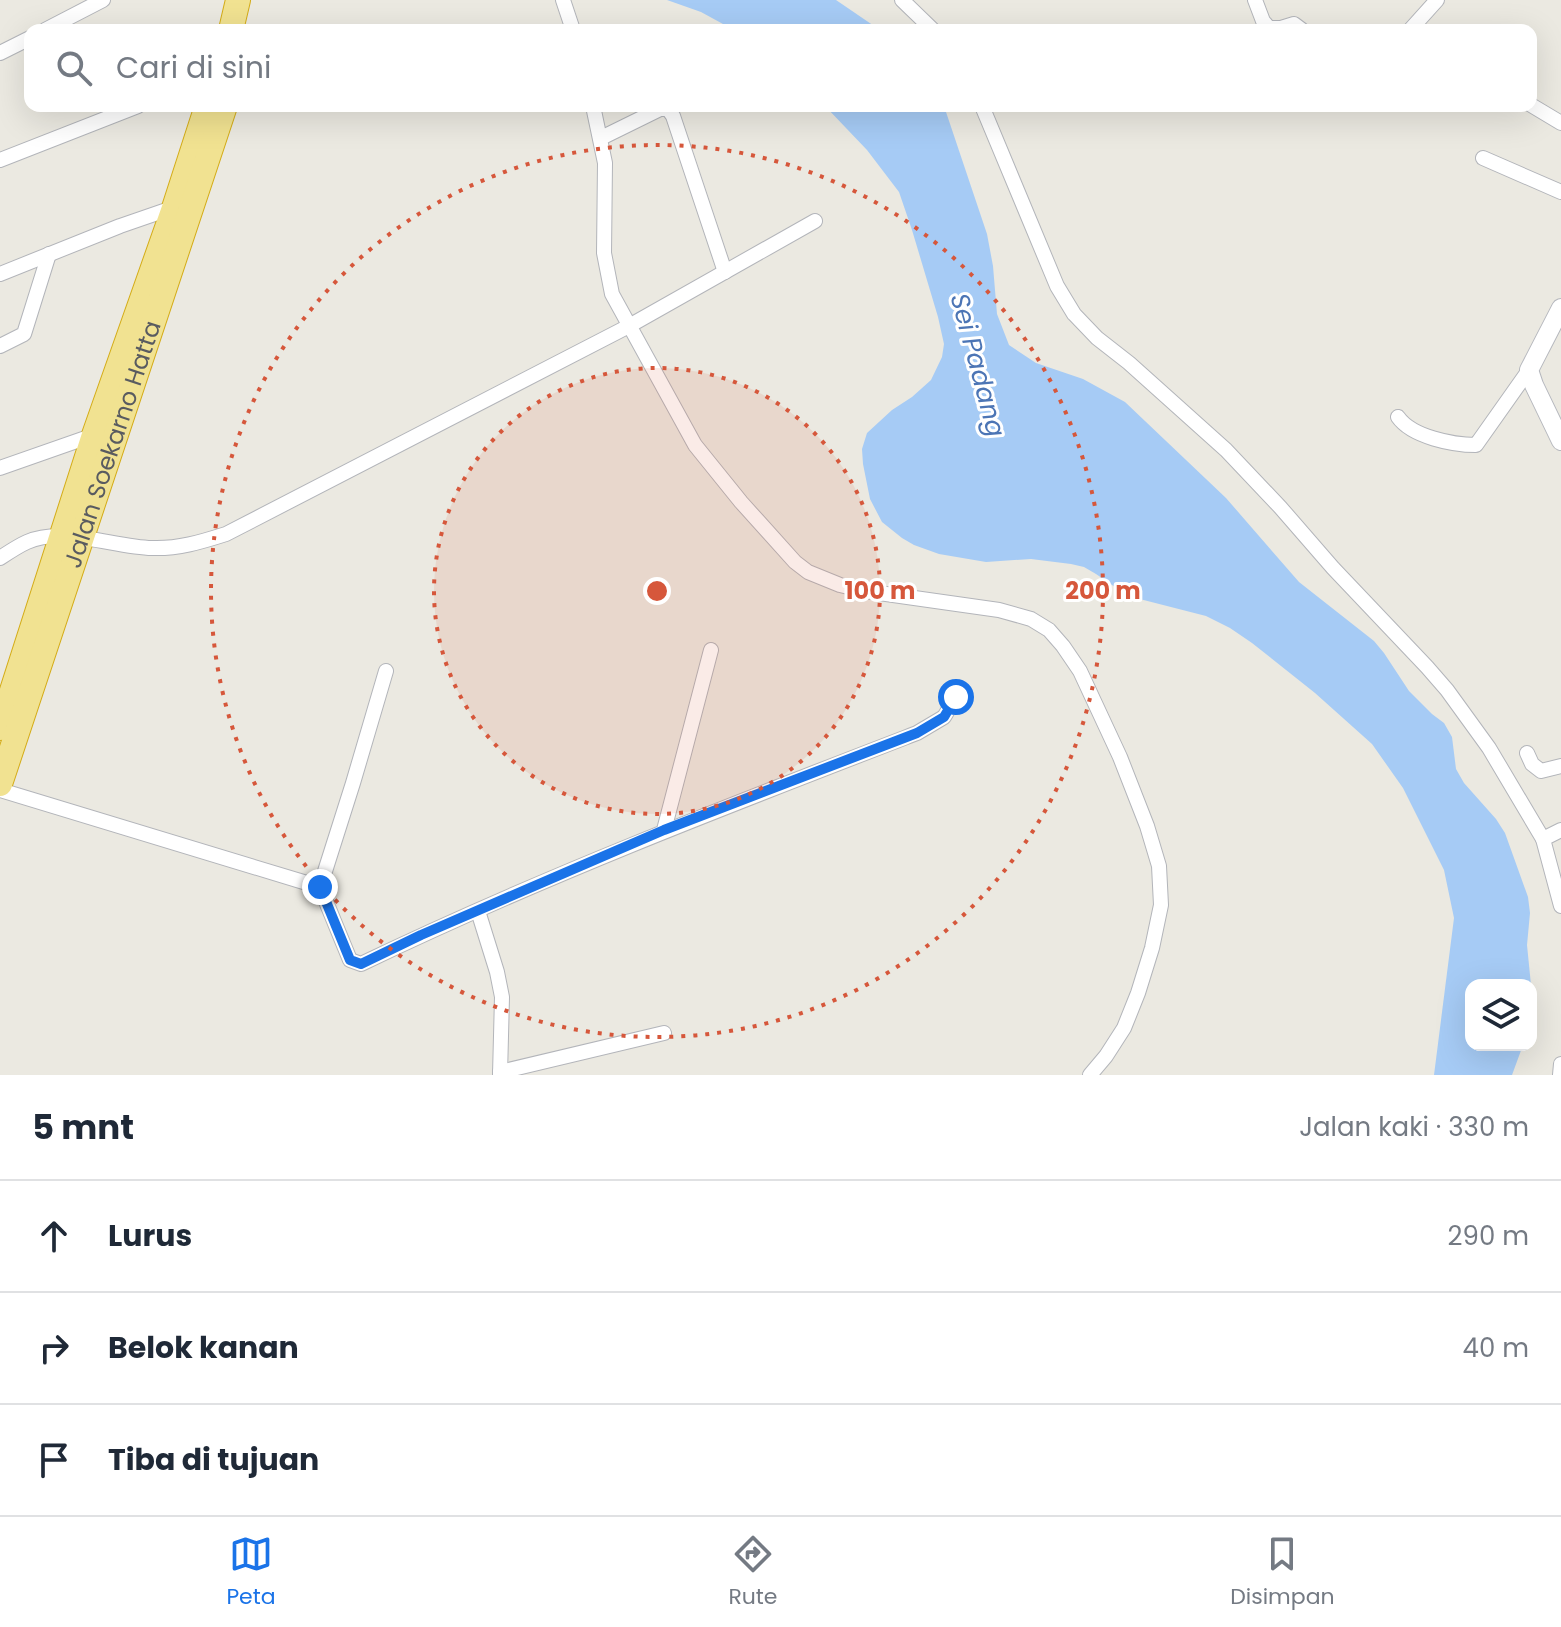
<!DOCTYPE html>
<html lang="id">
<meta charset="utf-8">
<style>
body{margin:0;font-family:Poppins,sans-serif;background:#f2f2f3;color:#1f2937}
.controls{position:absolute;right:24px;bottom:24px;display:grid;overflow:hidden;border-radius:16px;box-shadow:0 8px 32px #0002}
.controls button{width:72px;height:72px;display:grid;place-items:center;padding:0;border:0;border-bottom:2px solid #e0e1e3;background:#fff;color:#1f2937;font:40px sans-serif}
.stop{position:absolute;width:24px;height:24px;margin:-18px;border:6px solid #1a73e8;border-radius:50%;background:#fff}
.stop.end{background:#1a73e8;border-color:#fff;box-shadow:0 2px 8px #0008}
.list{margin:0;padding:0;list-style:none}
h2{display:flex;justify-content:space-between;align-items:center;height:104px;margin:0;padding:0 32px;font-size:34px}
h2 small{font-size:26px;font-weight:400;color:#747a83}
.list li{display:grid;grid-template-columns:52px 1fr auto;gap:24px;align-items:center;box-sizing:border-box;height:112px;padding:0 32px;border-top:2px solid #e0e1e3}
.list b{display:block;font-size:30px;white-space:nowrap}
.list em{font-size:26px;font-style:normal;color:#747a83}
.icon{flex:none;width:44px;height:44px;fill:none;stroke:currentColor;stroke-width:2;stroke-linecap:round;stroke-linejoin:round}
.map{position:relative;flex:none;width:1561px;height:1075px;overflow:hidden}
.search{position:absolute;background:#fff;box-shadow:0 8px 32px #0002;left:24px;right:24px;top:24px;height:88px;display:flex;align-items:center;gap:20px;box-sizing:border-box;padding:0 28px;border-radius:16px;color:#747a83;font-size:30px}
.sheet{height:440px;background:#fff}
nav{display:flex;justify-content:space-around;align-items:center;box-sizing:border-box;height:112px;border-top:2px solid #e0e1e3;background:#fff;font-size:22px;color:#747a83}
nav a{display:grid;justify-items:center;gap:4px}
nav .on{color:#1a73e8}
.map>svg:first-child{display:block}
.water{fill:#a6cbf5}
.lines{fill:none;stroke-linecap:round;stroke-linejoin:round}
.street-casing{stroke:#b3b5ba;stroke-width:16}
.secondary-casing{stroke:#b6b8be;stroke-width:20}
.highway-casing{stroke:#d4ac17;stroke-width:26}
.street{stroke:#fff;stroke-width:14}
.secondary{stroke:#fff;stroke-width:18}
.highway{stroke:#f1e291;stroke-width:24}
.route{stroke:#1a73e8;stroke-width:10}
.ring{fill:none;stroke:#d6573b;stroke-width:4;stroke-dasharray:4 8}
.labels{text-anchor:middle;stroke-width:6;stroke-linejoin:round;paint-order:stroke}
.street-label{font-size:24px;fill:#595b60;stroke:#fff}
.water-label{font-size:26px;font-style:italic;fill:#4c75b5;stroke:#fff}
.centre{fill:#d6573b;stroke:#fff;stroke-width:4}
.ring-label{font-size:24px;text-anchor:middle;font-weight:bold;fill:#d6573b;stroke:#fff;stroke-width:6;stroke-linejoin:round;paint-order:stroke}
</style>
<div class="map">
<svg width="1561" height="1075" viewBox="0 0 1561 1075">
<rect width="100%" height="100%" fill="#ebe9e1"/>
<!-- water -->
<g class="water">
<polygon points="667,0 836,0 880,30 734,30 701,12"/>
<polygon points="825,106 944,106 987,234 993,266 997,314 1009,345 1036,363 1083,379 1125,402 1226,498 1299,582 1374,641 1384,653 1409,691 1432,714 1444,723 1452,737 1456,769 1464,783 1496,819 1505,833 1528,897 1530,913 1527,945 1531,985 1471,985 1471,1045 1523,1045 1512,1075 1434,1075 1454,918 1444,870 1403,788 1372,744 1315,693 1252,643 1230,628 1206,616 1128,596 1096,574 1084,567 1071,564 1031,559 986,562 939,554 914,545 902,538 882,522 870,499 863,464 862,449 867,433 892,410 912,397 931,380 942,357 944,344 938,317 912,230 899,192 867,150"/>
</g>
<g class="lines">
<!-- street casing -->
<g class="street-casing">
<g id="street">
<polyline points="563,0 573,30"/>
<polyline points="902,0 933,30"/>
<polyline points="1255,0 1263,21 1269,28 1281,28 1294,24 1302,30"/>
<polyline points="45,30 103,0"/>
<polyline points="1410,30 1437,0"/>
<polyline points="0,53 30,38"/>
<polyline points="1531,105 1561,123"/>
<polyline points="593,106 605,163 604,253 612,294 695,445 741,502 795,562 808,572 840,585 865,591 999,610 1031,619 1049,630 1063,646 1080,671 1120,757 1147,826 1159,866 1161,905 1152,948 1138,993 1124,1028 1106,1056 1090,1075"/>
<polyline points="982,106 1057,286 1074,314 1097,338 1129,363 1226,450 1280,507 1333,568 1427,667 1447,690 1489,748 1543,839"/>
<polyline points="601,138 660,109 668,109 673,116 725,272"/>
<polyline points="1483,158 1561,192"/>
<polyline points="0,160 138,106"/>
<polyline points="0,274 120,226 175,207"/>
<polyline points="0,346 24,334 49,254"/>
<path d="M 1398,417 C 1412,437 1453,445 1476,445 L 1529,370"/>
<polyline points="0,468 94,435"/>
<path d="M 0,558 C 9,552 18,546 27,542 C 63,526 114,547 152,548 C 178,549 201,542 226,534 L 629,326 L 815,221"/>
<polyline points="1527,753 1532,764 1541,771 1561,766"/>
<path d="M 0,790 L 320,887 L 350,960 L 361,964 C 542,877 730,805 917,733 L 944,717 L 956,697"/>
<polyline points="664,830 711,650"/>
<polyline points="1561,830 1543,839 1561,906"/>
<polyline points="320,887 353,783 386,671"/>
<polyline points="478,911 497,972 502,997 500,1075"/>
<polyline points="500,1072 664,1033"/>
<polyline points="1560,1075 1561,1064"/>
</g>
</g>
<!-- secondary casing -->
<g class="secondary-casing">
<polyline id="secondary" points="1561,308 1529,370 1534,385 1561,441"/>
</g>
<!-- highway casing -->
<g class="highway-casing">
<g id="highway">
<polyline points="231,30 238,0"/>
<polyline points="0,728 94,435 174,208 207,106"/>
<path id="s1" d="M 0,784 L 225,106"/>
</g>
</g>
<!-- street -->
<use href="#street" class="street"/>
<!-- secondary -->
<use href="#secondary" class="secondary"/>
<!-- highway -->
<use href="#highway" class="highway"/>
</g>
<g class="lines">
<!-- route -->
<polyline class="route" points="320,887 350,960 361,964 421,935 664,830 917,733 944,717 956,697"/>
</g>
<!-- distance rings -->
<circle cx="657" cy="591" r="223" fill="#d6573b" fill-opacity=".12"/>
<g class="ring">
<circle cx="657" cy="591" r="223"/>
<circle cx="657" cy="591" r="446"/>
</g>
<g class="labels">
<!-- street labels -->
<g class="street-label">
<text dy="8" stroke="none"><textPath href="#s1" startOffset="358">Jalan Soekarno Hatta</textPath></text>
</g>
<!-- water labels -->
<g class="water-label">
<text transform="translate(978 365) rotate(75)" y="9">Sei Padang</text>
</g>
</g>
<circle cx="657" cy="591" r="12" class="centre"/>
<g class="ring-label">
<text x="880" y="599">100 m</text>
<text x="1103" y="599">200 m</text>
</g>
</svg>
<div class="controls">
<button><svg class="icon" aria-label="layers" viewBox="0 0 24 24"><path d="M12 4l9 5-9 5-9-5zM3 14l9 5 9-5"/></svg></button>
</div>
<div class="stop" style="left:956px;top:697px"></div>
<div class="stop end" style="left:320px;top:887px"></div>
<div class="search"><svg class="icon" aria-label="search" viewBox="0 0 24 24"><circle cx="10" cy="10" r="6"/><path d="M15 15l6 6"/></svg>Cari di sini</div>
</div>
<section class="sheet">
<h2>5 mnt<small>Jalan kaki · 330 m</small></h2>
<ul class="list">
<li><svg class="icon" aria-label="ahead" viewBox="0 0 24 24"><path d="M12 20V5M6 11l6-6 6 6"/></svg><div><b>Lurus</b></div><em>290 m</em></li>
<li><svg class="icon" aria-label="right" viewBox="0 0 24 24"><path d="M7 20v-9h11M14 6l5 5-5 5"/></svg><div><b>Belok kanan</b></div><em>40 m</em></li>
<li><svg class="icon" aria-label="arrive" viewBox="0 0 24 24"><path d="M6 21V4h12l-3 4 3 4H6"/></svg><div><b>Tiba di tujuan</b></div></li>
</ul>
</section>
<nav>
<a class="on"><svg class="icon" aria-label="map" viewBox="0 0 24 24"><path d="M3 6l6-2 6 2 6-2v14l-6 2-6-2-6 2zM9 4v14M15 6v14"/></svg>Peta</a>
<a><svg class="icon" aria-label="directions" viewBox="0 0 24 24"><path d="M12 3l9 9-9 9-9-9zM9 14v-3h6M13 9l2 2-2 2"/></svg>Rute</a>
<a><svg class="icon" aria-label="saved" viewBox="0 0 24 24"><path d="M7 4h10v16l-5-4-5 4z"/></svg>Disimpan</a>
</nav>
